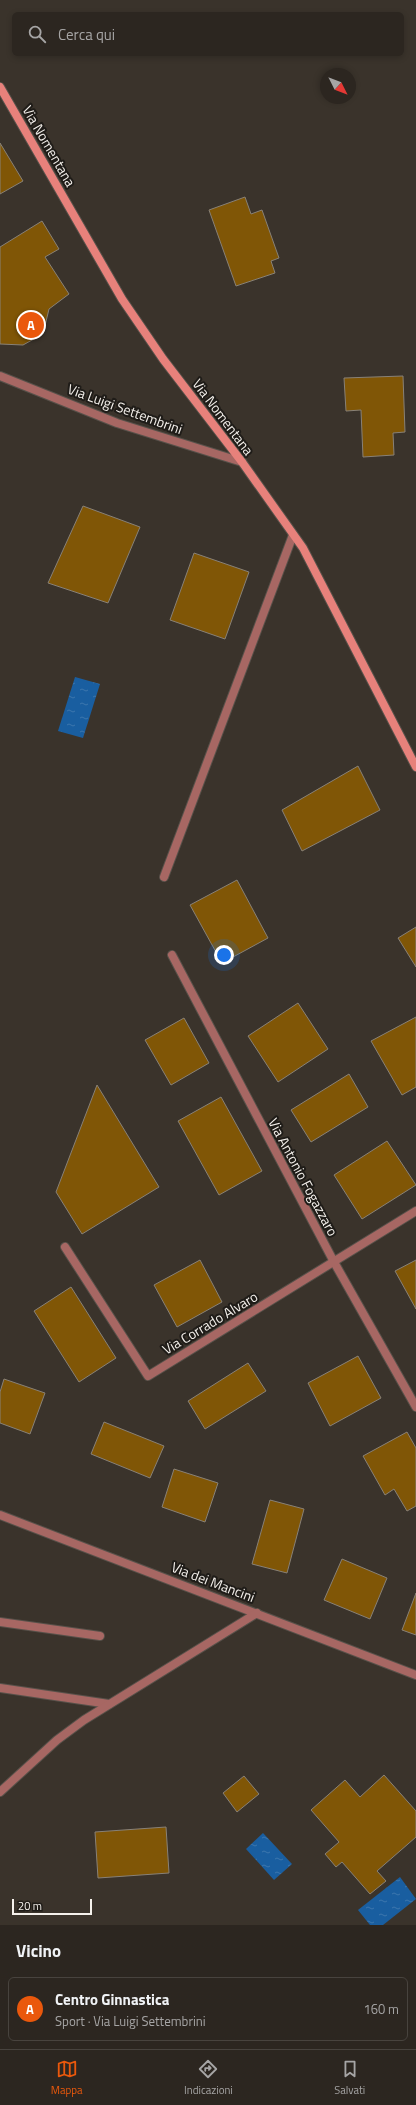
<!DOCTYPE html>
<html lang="it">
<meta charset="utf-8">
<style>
body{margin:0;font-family:"Titillium Web",sans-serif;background:#38322d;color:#f1f3f6}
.compass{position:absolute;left:320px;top:68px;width:36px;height:36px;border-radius:50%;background:#2c2620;box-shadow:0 2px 6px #0003;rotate:132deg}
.scale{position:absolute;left:12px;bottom:10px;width:80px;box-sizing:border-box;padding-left:4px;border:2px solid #f5f1ec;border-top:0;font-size:11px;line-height:14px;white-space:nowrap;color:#f5f1ec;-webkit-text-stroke:3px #1f1c18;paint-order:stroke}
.you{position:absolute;left:224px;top:955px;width:14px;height:14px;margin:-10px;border:3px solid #fff;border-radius:50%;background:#1a73e8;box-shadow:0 0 0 6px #1a73e833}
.badge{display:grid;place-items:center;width:26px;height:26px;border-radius:50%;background:#ea580c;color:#fff;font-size:13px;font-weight:700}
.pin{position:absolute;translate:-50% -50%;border:2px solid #fff;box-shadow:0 1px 4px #0006}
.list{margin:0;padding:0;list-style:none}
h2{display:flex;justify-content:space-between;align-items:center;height:52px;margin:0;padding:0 16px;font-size:17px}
h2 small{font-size:13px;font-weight:400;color:#a6a5a5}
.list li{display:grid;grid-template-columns:26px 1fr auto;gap:12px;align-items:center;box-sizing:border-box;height:64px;margin:0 8px 8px;padding:0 8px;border:1px solid #48433e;border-radius:6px}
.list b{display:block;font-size:15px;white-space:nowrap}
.list p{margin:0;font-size:13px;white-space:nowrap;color:#a6a5a5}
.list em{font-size:13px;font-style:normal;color:#a6a5a5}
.icon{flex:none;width:22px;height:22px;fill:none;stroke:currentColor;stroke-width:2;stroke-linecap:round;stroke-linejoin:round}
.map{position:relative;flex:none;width:416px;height:1925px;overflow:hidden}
.search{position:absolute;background:#2c2620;box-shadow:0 2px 6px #0003;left:12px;right:12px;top:12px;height:44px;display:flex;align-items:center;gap:10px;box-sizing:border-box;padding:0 14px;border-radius:6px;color:#a6a5a5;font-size:15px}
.sheet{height:124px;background:#2c2620}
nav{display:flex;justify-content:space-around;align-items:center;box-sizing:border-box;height:56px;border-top:1px solid #48433e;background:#2c2620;font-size:11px;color:#a6a5a5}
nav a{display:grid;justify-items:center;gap:2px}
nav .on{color:#ea580c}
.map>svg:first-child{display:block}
.water{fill:url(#water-ripples)}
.building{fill:#805606;stroke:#888177}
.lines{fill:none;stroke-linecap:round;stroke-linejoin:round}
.lane-casing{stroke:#58514a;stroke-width:10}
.street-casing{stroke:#58514a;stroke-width:10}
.secondary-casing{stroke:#58514a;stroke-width:10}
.lane{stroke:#a76763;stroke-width:8}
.street{stroke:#a76763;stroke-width:8}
.secondary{stroke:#e7817b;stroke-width:8}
.labels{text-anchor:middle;stroke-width:4;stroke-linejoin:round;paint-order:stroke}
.street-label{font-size:14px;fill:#f5f1ec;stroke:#1f1c18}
</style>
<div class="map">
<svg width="416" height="1925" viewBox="0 0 416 1925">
<defs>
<pattern id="water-ripples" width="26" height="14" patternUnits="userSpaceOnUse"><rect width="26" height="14" fill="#195ea0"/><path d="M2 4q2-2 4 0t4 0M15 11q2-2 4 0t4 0" fill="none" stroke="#3b76ad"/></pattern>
</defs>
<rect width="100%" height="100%" fill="#3a332b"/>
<!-- water -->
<g class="water">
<polygon points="75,677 100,684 83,738 58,731"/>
<polygon points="263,1833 292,1864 274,1880 246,1849"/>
<polygon points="400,1877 416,1899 383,1925 370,1925 358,1910"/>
</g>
<!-- building -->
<g class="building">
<polygon points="0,143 23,181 0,194"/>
<polygon points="245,197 251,214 262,210 279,258 271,261 275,273 236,286 209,210"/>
<polygon points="42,221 59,249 45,257 69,294 49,309 43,334 23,345 0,344 0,247"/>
<polygon points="403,376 405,432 393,433 394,455 363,457 361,410 346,411 344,378"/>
<polygon points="83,506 140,527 108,603 48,583"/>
<polygon points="194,553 249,572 225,639 170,620"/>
<polygon points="358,766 380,810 302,851 282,810"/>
<polygon points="237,880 268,938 222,963 190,905"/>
<polygon points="416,927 416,967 398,938"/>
<polygon points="298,1003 328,1049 278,1082 248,1036"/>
<polygon points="416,1017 416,1087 402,1095 371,1041"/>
<polygon points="184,1018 209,1063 171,1085 145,1040"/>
<polygon points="349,1074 368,1107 311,1142 291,1110"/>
<polygon points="97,1085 159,1187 82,1234 56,1192"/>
<polygon points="221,1097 262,1171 219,1195 178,1121"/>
<polygon points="387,1141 416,1185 362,1219 334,1175"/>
<polygon points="200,1260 222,1302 177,1327 154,1285"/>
<polygon points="416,1260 416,1309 395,1271"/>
<polygon points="71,1287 116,1358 79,1382 34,1311"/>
<polygon points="358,1356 381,1398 330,1426 308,1383"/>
<polygon points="248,1363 266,1391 205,1429 188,1401"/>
<polygon points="4,1379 45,1393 30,1434 0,1423 0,1392"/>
<polygon points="104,1422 164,1446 150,1478 91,1454"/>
<polygon points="407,1432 416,1448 416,1506 407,1511 394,1489 385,1495 363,1456"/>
<polygon points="174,1469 218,1483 205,1522 162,1507"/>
<polygon points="270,1500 304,1509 287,1573 252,1564"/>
<polygon points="342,1559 387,1578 370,1619 324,1600"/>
<polygon points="416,1593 416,1635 402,1630"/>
<polygon points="384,1775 416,1811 416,1837 377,1871 386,1881 370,1894 342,1862 336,1867 325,1854 339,1842 311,1810 345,1780 360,1797"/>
<polygon points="244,1776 259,1794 237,1812 223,1793"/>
<polygon points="166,1827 169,1873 98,1878 95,1832"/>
</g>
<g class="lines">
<!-- lane casing -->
<g class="lane-casing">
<g id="lane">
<polyline points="0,1622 100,1636"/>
<polyline points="0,1688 109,1704"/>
</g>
</g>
<!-- street casing -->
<g class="street-casing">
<g id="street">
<polyline points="0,376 117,423 242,462"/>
<polyline points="164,877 293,535"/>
<polyline points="172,955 334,1262 416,1407"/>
<polyline points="65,1247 148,1376 416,1211"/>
<polyline points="0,1515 416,1675"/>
<polyline points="0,1792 57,1740 84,1720 257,1613"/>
</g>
</g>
<!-- secondary casing -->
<g class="secondary-casing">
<polyline id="secondary" points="0,87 122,299 163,359 242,462 303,548 416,767"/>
</g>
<!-- lane -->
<use href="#lane" class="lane"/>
<!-- street -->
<use href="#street" class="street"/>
<!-- secondary -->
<use href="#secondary" class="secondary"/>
</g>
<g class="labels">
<!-- street labels -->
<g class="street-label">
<text transform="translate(49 146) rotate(60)" y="5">Via Nomentana</text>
<text transform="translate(125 409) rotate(20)" y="5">Via Luigi Settembrini</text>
<text transform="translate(223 417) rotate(53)" y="5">Via Nomentana</text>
<text transform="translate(303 1177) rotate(62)" y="5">Via Antonio Fogazzaro</text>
<text transform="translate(210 1323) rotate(-31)" y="5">Via Corrado Alvaro</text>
<text transform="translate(213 1582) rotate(21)" y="5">Via dei Mancini</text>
</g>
</g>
</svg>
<svg class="compass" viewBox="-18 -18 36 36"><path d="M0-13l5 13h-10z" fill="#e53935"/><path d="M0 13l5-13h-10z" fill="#a6a5a5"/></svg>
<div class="scale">20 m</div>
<div class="you"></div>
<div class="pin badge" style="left:31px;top:325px">A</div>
<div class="search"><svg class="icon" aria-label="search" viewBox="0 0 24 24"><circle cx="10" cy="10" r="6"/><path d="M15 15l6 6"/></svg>Cerca qui</div>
</div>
<section class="sheet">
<h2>Vicino<small></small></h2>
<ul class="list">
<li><span class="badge">A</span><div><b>Centro Ginnastica</b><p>Sport · Via Luigi Settembrini</p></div><em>160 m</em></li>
</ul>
</section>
<nav>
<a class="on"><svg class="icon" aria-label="map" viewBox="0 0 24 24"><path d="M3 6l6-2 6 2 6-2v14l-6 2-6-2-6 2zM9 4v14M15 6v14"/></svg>Mappa</a>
<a><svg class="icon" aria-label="directions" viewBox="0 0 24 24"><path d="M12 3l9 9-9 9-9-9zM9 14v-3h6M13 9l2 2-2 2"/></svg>Indicazioni</a>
<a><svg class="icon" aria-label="saved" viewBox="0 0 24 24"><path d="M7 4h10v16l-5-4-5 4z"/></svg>Salvati</a>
</nav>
